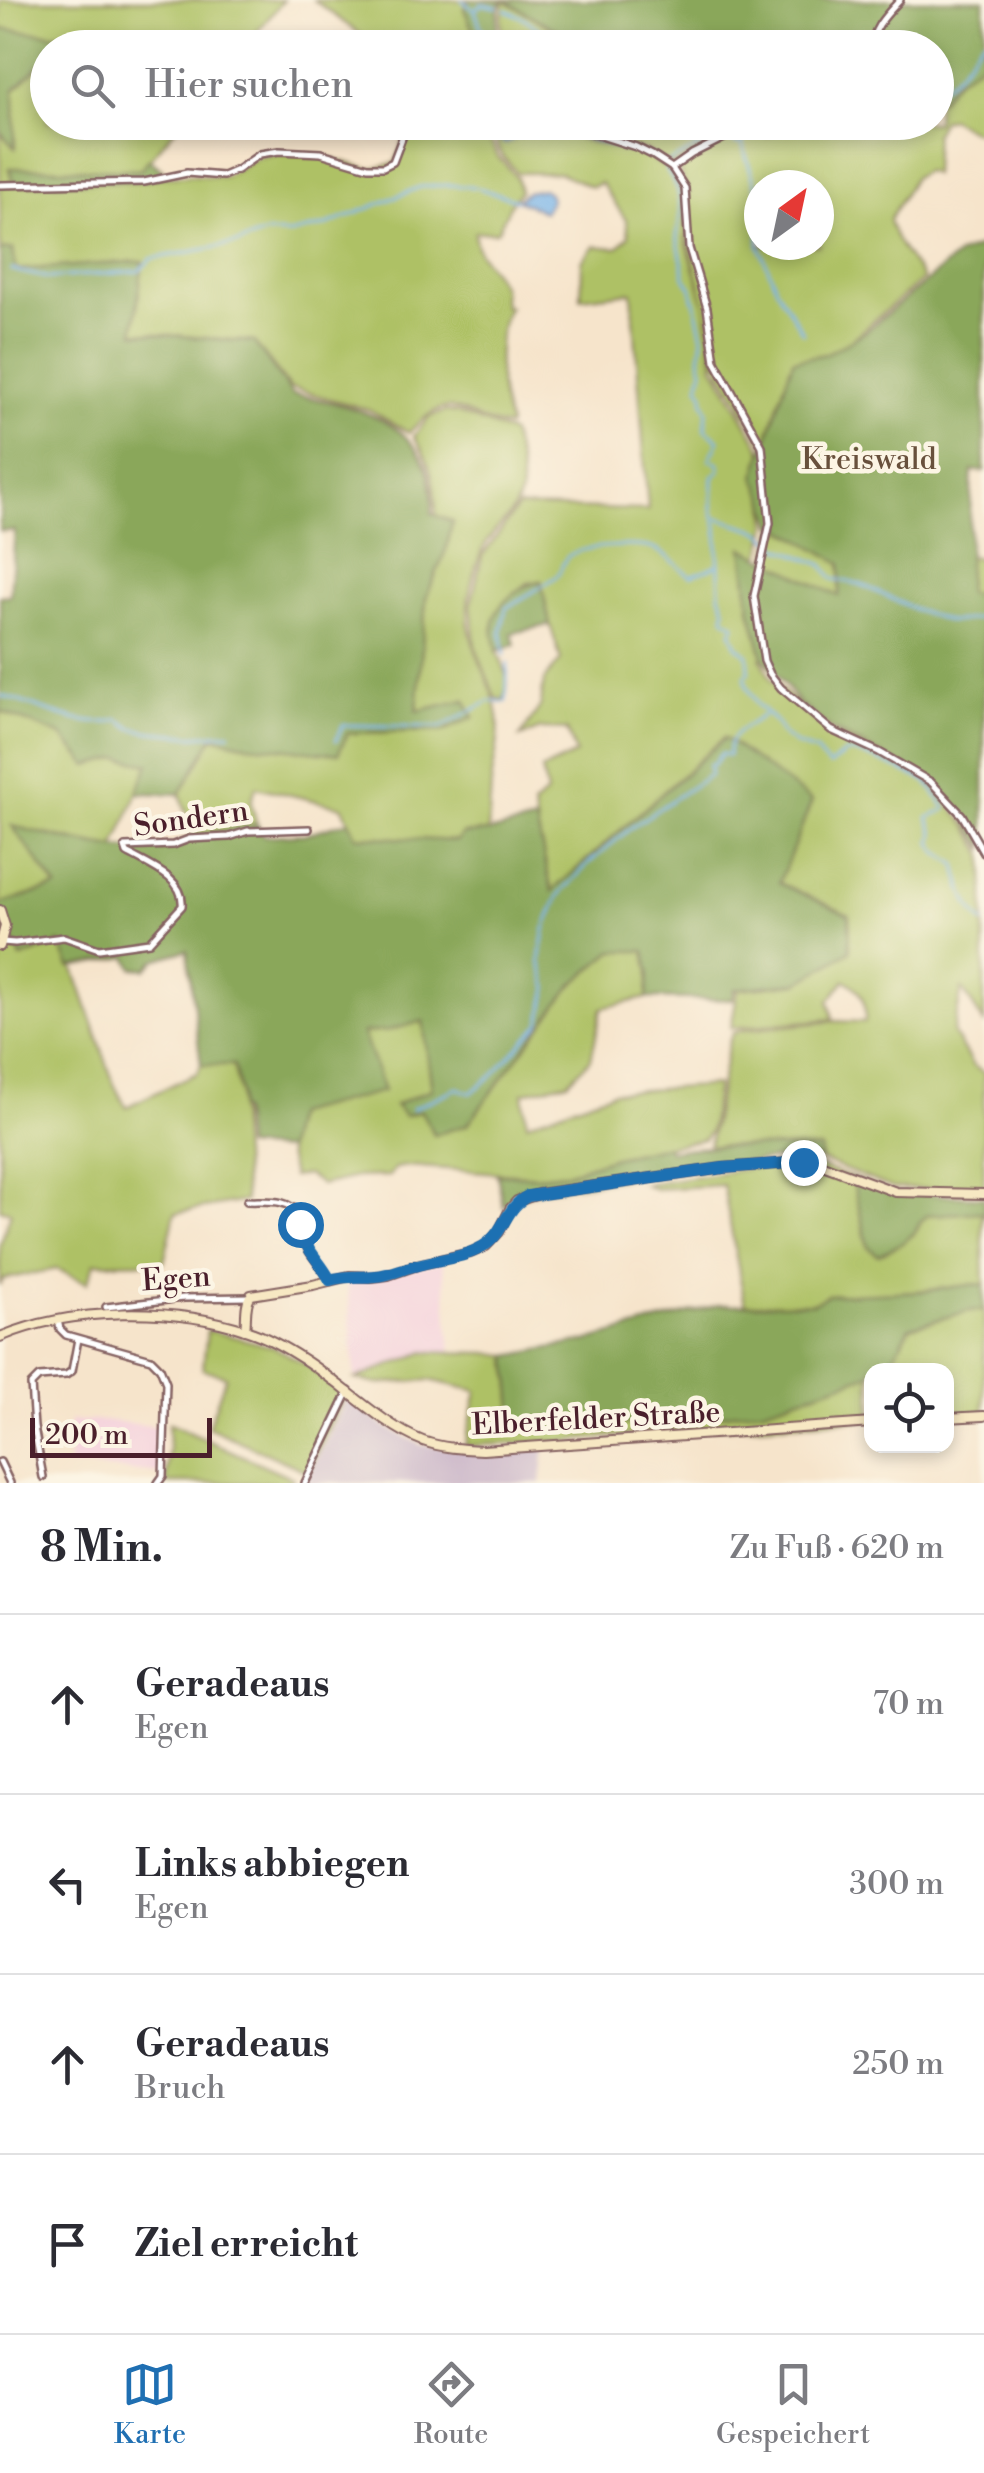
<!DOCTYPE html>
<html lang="de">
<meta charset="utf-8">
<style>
body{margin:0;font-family:"Libre Bodoni",serif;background:#f2f2f3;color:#2b2b33}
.controls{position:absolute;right:30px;bottom:30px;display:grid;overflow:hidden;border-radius:20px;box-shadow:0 5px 15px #0003}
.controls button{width:90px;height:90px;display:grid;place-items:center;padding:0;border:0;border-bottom:2px solid #e1e1e2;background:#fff;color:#2b2b33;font:50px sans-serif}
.compass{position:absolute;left:744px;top:170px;width:90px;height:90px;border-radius:50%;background:#fff;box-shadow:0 5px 15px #0003;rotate:33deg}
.scale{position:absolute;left:30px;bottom:25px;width:182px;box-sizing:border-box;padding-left:10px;border:5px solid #4a1f2b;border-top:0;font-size:28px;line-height:35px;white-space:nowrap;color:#4a1f2b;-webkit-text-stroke:8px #fcf5e5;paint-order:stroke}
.stop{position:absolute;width:30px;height:30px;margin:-22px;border:8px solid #1f6fb2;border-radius:50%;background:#fff}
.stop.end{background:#1f6fb2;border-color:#fff;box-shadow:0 2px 10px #0008}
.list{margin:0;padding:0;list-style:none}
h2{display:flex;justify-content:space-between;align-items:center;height:130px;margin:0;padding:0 40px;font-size:42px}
h2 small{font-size:32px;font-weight:400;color:#7c7c81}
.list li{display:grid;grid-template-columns:65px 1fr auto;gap:30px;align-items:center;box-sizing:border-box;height:180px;padding:0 40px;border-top:2px solid #e1e1e2}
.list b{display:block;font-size:38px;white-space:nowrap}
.list p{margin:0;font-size:32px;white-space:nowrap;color:#7c7c81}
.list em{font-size:32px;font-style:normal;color:#7c7c81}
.icon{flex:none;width:55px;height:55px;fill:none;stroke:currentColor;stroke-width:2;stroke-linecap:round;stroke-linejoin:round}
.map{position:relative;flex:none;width:984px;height:1483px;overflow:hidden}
.search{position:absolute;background:#fff;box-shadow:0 5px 15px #0003;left:30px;right:30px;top:30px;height:110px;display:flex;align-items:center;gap:25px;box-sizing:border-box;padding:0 35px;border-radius:55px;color:#7c7c81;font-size:38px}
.sheet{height:850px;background:#fff}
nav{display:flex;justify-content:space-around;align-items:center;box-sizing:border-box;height:140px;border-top:2px solid #e1e1e2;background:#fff;font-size:28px;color:#7c7c81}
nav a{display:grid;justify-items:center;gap:5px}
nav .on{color:#1f6fb2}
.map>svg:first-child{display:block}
.built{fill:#f4cfdc}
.industrial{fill:#d0bdcc}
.green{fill:#aec165;stroke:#7c7048;stroke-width:2.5;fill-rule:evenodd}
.forest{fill:#8aa75a;stroke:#6a6342;stroke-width:2.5}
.water{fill:#77b3e9;stroke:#60698a;stroke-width:2.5}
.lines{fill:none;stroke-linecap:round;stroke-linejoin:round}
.stream{stroke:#77b3e9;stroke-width:2.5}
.street-casing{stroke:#866463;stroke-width:10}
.secondary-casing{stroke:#866463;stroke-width:12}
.street{stroke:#fff;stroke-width:5}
.secondary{stroke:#f7e8c3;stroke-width:8}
.route{stroke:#1f6fb2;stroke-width:12}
.labels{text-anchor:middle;stroke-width:9;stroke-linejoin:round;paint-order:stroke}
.park-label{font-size:30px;fill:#68503c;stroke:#fcf5e5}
.street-label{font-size:30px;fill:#4a1f2b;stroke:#fcf5e5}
</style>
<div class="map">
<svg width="984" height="1483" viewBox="0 0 984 1483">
<rect width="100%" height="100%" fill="#fcf5e5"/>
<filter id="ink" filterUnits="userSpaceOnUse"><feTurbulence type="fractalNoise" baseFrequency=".01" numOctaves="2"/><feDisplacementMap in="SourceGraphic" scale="20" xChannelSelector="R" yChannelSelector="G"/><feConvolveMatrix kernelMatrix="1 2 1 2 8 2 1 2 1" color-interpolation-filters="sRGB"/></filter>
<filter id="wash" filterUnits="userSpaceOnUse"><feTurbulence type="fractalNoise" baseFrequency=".0048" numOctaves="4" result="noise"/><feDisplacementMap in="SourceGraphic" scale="40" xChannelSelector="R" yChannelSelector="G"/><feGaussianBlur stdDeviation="2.25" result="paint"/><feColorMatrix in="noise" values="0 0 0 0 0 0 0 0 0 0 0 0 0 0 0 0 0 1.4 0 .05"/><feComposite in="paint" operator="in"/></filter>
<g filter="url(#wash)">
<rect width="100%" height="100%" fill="#f6e4cb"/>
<!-- built -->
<g class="built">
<polygon points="443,1262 451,1352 425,1352 355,1379 347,1279 414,1269"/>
<polygon points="70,1421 111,1421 159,1427 160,1474 69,1465"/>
</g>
<!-- industrial -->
<polygon class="industrial" points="348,1397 382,1425 421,1445 470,1451 545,1447 541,1483 305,1483"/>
<!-- green -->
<g class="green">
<polygon points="0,0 284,0 244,47 59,47 69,36 0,29"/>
<polygon points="314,0 468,0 464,9 490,47 377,47"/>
<polygon points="504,0 564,35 581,40 659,47 503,47 501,22"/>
<polygon points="47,58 48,122 180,123 141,170 9,169 13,183 0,183 0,132 13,146 14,90"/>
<path d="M 984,60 L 984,132 L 973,131 L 950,118 L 942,120 L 935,133 L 933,174 L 925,171 L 914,177 L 889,220 C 894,242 911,260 923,279 L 850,341 L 826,354 L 793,360 L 765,445 L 716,362 L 689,240 L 687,190 L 679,170 L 681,165 L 760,123 L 766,137 L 803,123 L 884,125 L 889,122 L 936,122 L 937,101 L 940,100 L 956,80 ZM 759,185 L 819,185 L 819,245 L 759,245 Z"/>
<path d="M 410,123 L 467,123 L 487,133 L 498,157 L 516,176 L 520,191 L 512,202 L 497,232 L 475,232 C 474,258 494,265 502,287 C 502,290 504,303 504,305 L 509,307 C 493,334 498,395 509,424 L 508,427 C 457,419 453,385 409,433 L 370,410 L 290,388 L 254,342 L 133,332 L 142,261 L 15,270 L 13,250 L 0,250 L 0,186 L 190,175 L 223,177 L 258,157 L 279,153 L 323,156 L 370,169 L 395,163 Z"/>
<polygon points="569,123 752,123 673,165 647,151"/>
<path d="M 536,126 L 546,126 L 565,135 L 624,151 L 632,147 L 671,171 L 685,195 L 686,240 L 706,308 L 714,366 L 761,448 L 768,524 L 761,557 L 744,549 L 750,608 L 763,657 L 761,658 L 772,681 L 814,720 L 831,733 L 876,752 L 930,782 L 968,827 L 984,855 L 984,1023 L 962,989 L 953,1033 L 973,1066 L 984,1073 L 984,1191 L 892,1188 L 820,1160 L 820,1149 L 709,1146 L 729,1042 L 733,1033 L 743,1030 L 836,1021 L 865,1022 C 866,1002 863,990 845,980 L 829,1001 L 833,1019 L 731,1028 L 738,989 L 798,983 L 850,951 L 849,915 L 779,883 L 724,738 L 551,892 L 533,806 L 547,793 L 542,770 L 576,754 L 567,730 L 541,729 L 520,737 L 541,705 L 544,680 L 561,660 L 550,625 L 541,581 L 528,583 L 513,594 L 497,651 C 505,668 512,683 503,701 L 495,697 L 475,646 L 471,604 L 482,556 L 518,507 L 648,510 L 632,292 L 581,298 L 582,261 L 594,246 L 617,248 L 629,236 L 626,220 L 601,183 L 591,187 L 560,173 L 518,173 L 502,156 L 497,145 L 496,134 L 500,132 L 500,139 L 521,134 Z"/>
<path d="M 446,411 L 458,413 L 511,433 C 516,452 524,475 520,494 C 515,516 495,527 485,545 C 477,560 472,580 469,597 C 462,645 492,673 498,716 C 501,741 493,762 491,785 C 490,801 489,816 488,832 L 462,834 L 458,841 L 421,841 L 355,836 L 343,807 L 256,787 L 251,802 L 257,824 L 194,835 L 180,794 L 213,737 L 249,745 L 287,747 L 348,733 L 443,731 L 465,700 L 417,712 L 426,598 L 447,547 L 452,522 L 436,516 C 435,482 432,465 414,436 L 429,417 Z"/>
<polygon points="779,527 841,563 839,597 767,560 773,532"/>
<polygon points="968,556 984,559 984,596 967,593"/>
<polygon points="0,711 62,736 88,765 119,758 150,764 114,849 13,827 58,888 0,904"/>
<polygon points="3,943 15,944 22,958 60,943 70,966 73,966 114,1084 126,1107 197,1073 201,1065 233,1064 240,1094 239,1109 245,1201 175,1213 164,1262 95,1263 87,1283 57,1269 3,1279 0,1286 0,1245 11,1212 0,1209 0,949"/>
<polygon points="645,950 649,972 647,998 602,1008 591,1059 568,1082 523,1093 527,1123 613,1092 717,1085 710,1131 704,1139 615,1157 567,1173 537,1176 408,1166 395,1168 389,1176 356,1177 321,1185 308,1175 292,1177 286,1150 294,1114 362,1033 387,1031 423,1021 432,1089 396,1105 467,1125 572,985 613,951"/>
<polygon points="813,1164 852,1178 868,1247 878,1254 901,1244 914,1234 921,1221 928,1215 982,1211 984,1285 882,1294 828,1295 813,1303 745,1305 723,1185 655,1189 644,1184 744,1169"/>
<polygon points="984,1310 984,1412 947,1414 946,1370 881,1370 895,1355 910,1327 969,1311"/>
<polygon points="207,1330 274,1347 307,1365 346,1392 308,1472 208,1427 226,1376 203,1369"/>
<polygon points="425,1352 488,1353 508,1356 515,1431 845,1381 871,1374 871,1419 666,1431 566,1441 465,1446 477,1391 429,1380 377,1384 355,1379"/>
<polygon points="168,1423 293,1478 290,1483 166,1483 169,1448"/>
</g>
<!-- forest -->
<g class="forest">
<path d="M 468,0 L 984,0 L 984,60 L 956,80 L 940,100 L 937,101 L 936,48 L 667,48 C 641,38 615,45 589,41 C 559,35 531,15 504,0 L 499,6 L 495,47 L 490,47 L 485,37 L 474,33 L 464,9 Z"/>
<polygon points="0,29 70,36 59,47 48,48 47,58 14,90 15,148 0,132"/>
<polygon points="149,159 168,175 143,181 13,183 9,168 140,170"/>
<polygon points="984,245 984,471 972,471 967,593 984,596 984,848 964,815 932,780 831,729 799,703 763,657 750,608 743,548 839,596 841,563 779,527 773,526 765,498 755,476 793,360 826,354 865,332 959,254"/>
<path d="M 13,249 L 16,270 L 143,261 L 134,332 L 254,342 L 292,394 C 364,408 438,424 432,514 L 452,521 L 447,547 L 426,598 L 417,711 L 465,700 L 474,717 L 444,731 L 348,733 L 338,754 L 249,745 L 213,737 L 180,794 L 137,793 L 149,764 L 119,758 L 88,766 L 62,736 L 0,711 L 0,596 L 10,595 L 15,531 L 0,531 L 0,250 Z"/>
<path d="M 541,581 L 550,625 L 512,633 L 515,645 L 497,651 C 495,640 491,628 495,617 C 500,600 525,584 541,581 Z"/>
<path d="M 725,738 L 812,801 L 779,883 L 849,915 L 850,951 L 798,983 L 735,989 L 733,1000 L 647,998 L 649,972 L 645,951 L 613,951 L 572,985 L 467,1125 L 434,1135 L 421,1111 L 404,1116 L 395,1105 L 432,1089 L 423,1021 L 387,1031 L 363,1033 L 384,1091 L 294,1114 L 286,1150 L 245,1147 L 242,1111 L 239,1109 L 240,1094 L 234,1065 L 201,1065 L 187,950 L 155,960 L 146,969 L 133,968 L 127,957 L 70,967 L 60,943 L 21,958 L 14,942 L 0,942 L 0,904 L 57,887 L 12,826 C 57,836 157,868 194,835 L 257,824 L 264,836 L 306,834 L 349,821 L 356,836 L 457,841 L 462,834 L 488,832 L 536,821 L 552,891 Z"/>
<path d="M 666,1146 L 670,1151 C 720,1143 770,1147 821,1149 L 820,1160 L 802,1157 L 713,1165 L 544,1190 L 514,1198 L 503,1206 L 497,1174 L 537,1176 L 567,1173 L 615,1157 Z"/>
<polygon points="852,1178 891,1193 984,1197 984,1217 982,1212 928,1215 921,1221 913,1234 901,1244 878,1255 868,1247"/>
<polygon points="976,1284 984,1285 984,1310 969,1311 910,1327 895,1355 881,1370 872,1370 871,1374 764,1409 676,1421 515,1431 508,1356 591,1340 718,1305 813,1303 828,1295 924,1291"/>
</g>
<!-- water -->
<g class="water">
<polygon points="513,122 559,123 572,131 628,149 624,151 584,138 565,135 546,126 536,126 505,144 500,139 500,132"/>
<polygon points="543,189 549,193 551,199 544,212 517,200 527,192"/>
</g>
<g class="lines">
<!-- stream -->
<g class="stream">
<polyline points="462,0 471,8 477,8 482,4 497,7"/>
<polyline points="474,8 481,28 495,43"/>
<polyline points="506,10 524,18 548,36 583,48"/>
<path d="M 936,91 C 958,78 969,57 984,39"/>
<polyline points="861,122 871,122"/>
<polyline points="729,139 737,144 761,132 768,133 796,122"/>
<polyline points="742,143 759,197"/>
<polyline points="669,162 718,137 721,131 709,122"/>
<path d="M 666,169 L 678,190 L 681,211 L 677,236 L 685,277 L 692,289 L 693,299 L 695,301 L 703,337 L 700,358 L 703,369 L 699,386 L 704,394 L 703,400 L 707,411 L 705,429 L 719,440 L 709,460 L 715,461 L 720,466 L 720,470 L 713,477 L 712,509 L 717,526 L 720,595 L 725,608 L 724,618 L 735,625 L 731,631 L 737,646 L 748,655 L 749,672 L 745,676 L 747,686 L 758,705 L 777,723 L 782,734 L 797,745 L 816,751 L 829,766 L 845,753 L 852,752 L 875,759 L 926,781 L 946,809 L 928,818 L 934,833 L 932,843 L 937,851 L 956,864 C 959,883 968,911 984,923"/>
<polyline points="759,231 759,243"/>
<polyline points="759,245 776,288 803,333"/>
<polyline points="12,270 49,278 139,271 151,259 239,243 266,233 290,234 325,226 420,187 449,185 475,187 517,200"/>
<polyline points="718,518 760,531 780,548 823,565 833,579 860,584 916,610 950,622 984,618"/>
<path d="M 505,655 L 501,632 L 506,608 C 516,601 553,581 558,575 C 563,567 562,560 570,555 C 583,546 639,543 654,549 C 668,554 679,568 691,576 L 717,565"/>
<path d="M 0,696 C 34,702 86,733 119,719 L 131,728 L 152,732 L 194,736 L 230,733"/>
<polyline points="336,741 343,725 441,727 490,701 506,702 508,663"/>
<path d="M 412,1109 L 457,1088 L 471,1093 L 492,1076 L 540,1024 L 548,988 L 540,961 L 545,929 L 559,895 L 590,862 L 633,826 L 711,774 L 709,766 L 714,764 L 721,754 L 729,755 C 727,732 747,728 763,715"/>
</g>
</g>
</g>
<g filter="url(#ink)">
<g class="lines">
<!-- street casing -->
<g class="street-casing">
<g id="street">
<path d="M 873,48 C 870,30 888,13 900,0"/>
<polyline points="470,122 479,129 491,132 504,122"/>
<polyline points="567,122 589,132 636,147 652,155 672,168 685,188 689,248 707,308 715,361 762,446 770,523 754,596 764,661 770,674 781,688 831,730 879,752 931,782 962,815 984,853"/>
<polyline points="672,168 692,154 756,122"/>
<polyline points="0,185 144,182 187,173 223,176 237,170 260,154 279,151 321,153 368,167 383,167 393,162 408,122"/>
<path d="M 2,942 L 15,943 L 64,937 L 99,949 L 149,942 L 182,906 C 185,878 148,865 127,853 L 125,847 L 173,845 L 189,839 L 229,837 L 248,831 L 309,829"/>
<path d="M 247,1201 C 263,1202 291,1197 299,1216 C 303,1226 302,1237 307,1247 C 313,1260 324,1268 330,1281"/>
<polyline points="106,1307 184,1298 249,1297"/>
<polyline points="58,1320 60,1329 66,1335 151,1359 160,1368 166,1383 163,1476 158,1483"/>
<polyline points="0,1462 10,1483"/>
<polyline points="43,1477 34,1427 31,1385 39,1377 66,1375 72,1371 78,1339"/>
<polyline points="305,1483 349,1391"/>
</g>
</g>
<!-- secondary casing -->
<g class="secondary-casing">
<g id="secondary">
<polyline points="0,910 5,926 0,946"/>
<path d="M 245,1330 C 247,1319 244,1304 251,1295 L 313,1285 L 349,1276 L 372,1277 L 388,1275 L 417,1265 L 470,1253 L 486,1246 L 499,1232 L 510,1209 L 517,1201 L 538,1194 L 723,1168 L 803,1162 L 817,1163 L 896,1192 L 984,1194"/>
<path d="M 0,1337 C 71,1307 174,1306 248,1331 C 267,1337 286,1348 303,1359 C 340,1382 383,1426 423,1441 C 442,1448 463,1449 483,1450 L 872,1423"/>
<polyline points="946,1418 984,1416"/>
</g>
</g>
<!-- street -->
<use href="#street" class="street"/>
<!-- secondary -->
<use href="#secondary" class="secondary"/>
</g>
</g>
<g class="lines" filter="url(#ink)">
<!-- route -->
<path class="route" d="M 300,1224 C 303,1249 320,1260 330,1280 C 346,1275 360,1278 376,1276 C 390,1275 401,1269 414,1266 C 436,1259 462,1259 482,1247 C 504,1235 505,1207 528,1196 L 723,1168 L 803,1162"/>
</g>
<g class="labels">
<!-- park labels -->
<g class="park-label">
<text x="869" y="469">Kreiswald</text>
</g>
<!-- street labels -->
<g class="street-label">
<text transform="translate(191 818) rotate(-8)" y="10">Sondern</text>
<text transform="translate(176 1278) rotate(-4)" y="10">Egen</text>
<text transform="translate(596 1418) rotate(-3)" y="10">Elberfelder Straße</text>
</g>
</g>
</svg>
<div class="controls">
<button><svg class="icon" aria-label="locate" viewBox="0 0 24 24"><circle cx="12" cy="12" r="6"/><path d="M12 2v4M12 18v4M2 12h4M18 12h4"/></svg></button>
</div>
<svg class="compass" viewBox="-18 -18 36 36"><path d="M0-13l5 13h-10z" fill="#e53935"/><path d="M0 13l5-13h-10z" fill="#7c7c81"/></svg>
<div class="scale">200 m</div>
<div class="stop" style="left:300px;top:1224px"></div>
<div class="stop end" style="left:803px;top:1162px"></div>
<div class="search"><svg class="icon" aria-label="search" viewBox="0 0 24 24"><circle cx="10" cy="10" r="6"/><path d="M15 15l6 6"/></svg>Hier suchen</div>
</div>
<section class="sheet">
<h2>8 Min.<small>Zu Fuß · 620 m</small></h2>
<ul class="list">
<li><svg class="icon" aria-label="ahead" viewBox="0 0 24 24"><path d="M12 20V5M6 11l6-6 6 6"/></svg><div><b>Geradeaus</b><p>Egen</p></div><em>70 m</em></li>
<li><svg class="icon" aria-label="left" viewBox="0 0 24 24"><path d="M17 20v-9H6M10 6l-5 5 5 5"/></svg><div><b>Links abbiegen</b><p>Egen</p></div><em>300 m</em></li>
<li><svg class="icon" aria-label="ahead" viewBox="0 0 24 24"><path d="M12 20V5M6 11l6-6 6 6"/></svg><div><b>Geradeaus</b><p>Bruch</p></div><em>250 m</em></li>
<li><svg class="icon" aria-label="arrive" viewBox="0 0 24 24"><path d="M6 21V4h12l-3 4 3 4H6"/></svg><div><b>Ziel erreicht</b></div></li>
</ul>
</section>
<nav>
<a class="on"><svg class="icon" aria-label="map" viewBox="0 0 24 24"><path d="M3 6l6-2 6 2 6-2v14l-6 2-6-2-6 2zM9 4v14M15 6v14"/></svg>Karte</a>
<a><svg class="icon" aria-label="directions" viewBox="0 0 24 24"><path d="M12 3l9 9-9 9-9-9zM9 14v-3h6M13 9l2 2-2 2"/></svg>Route</a>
<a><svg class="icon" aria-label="saved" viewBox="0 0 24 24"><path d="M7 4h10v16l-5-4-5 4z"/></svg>Gespeichert</a>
</nav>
